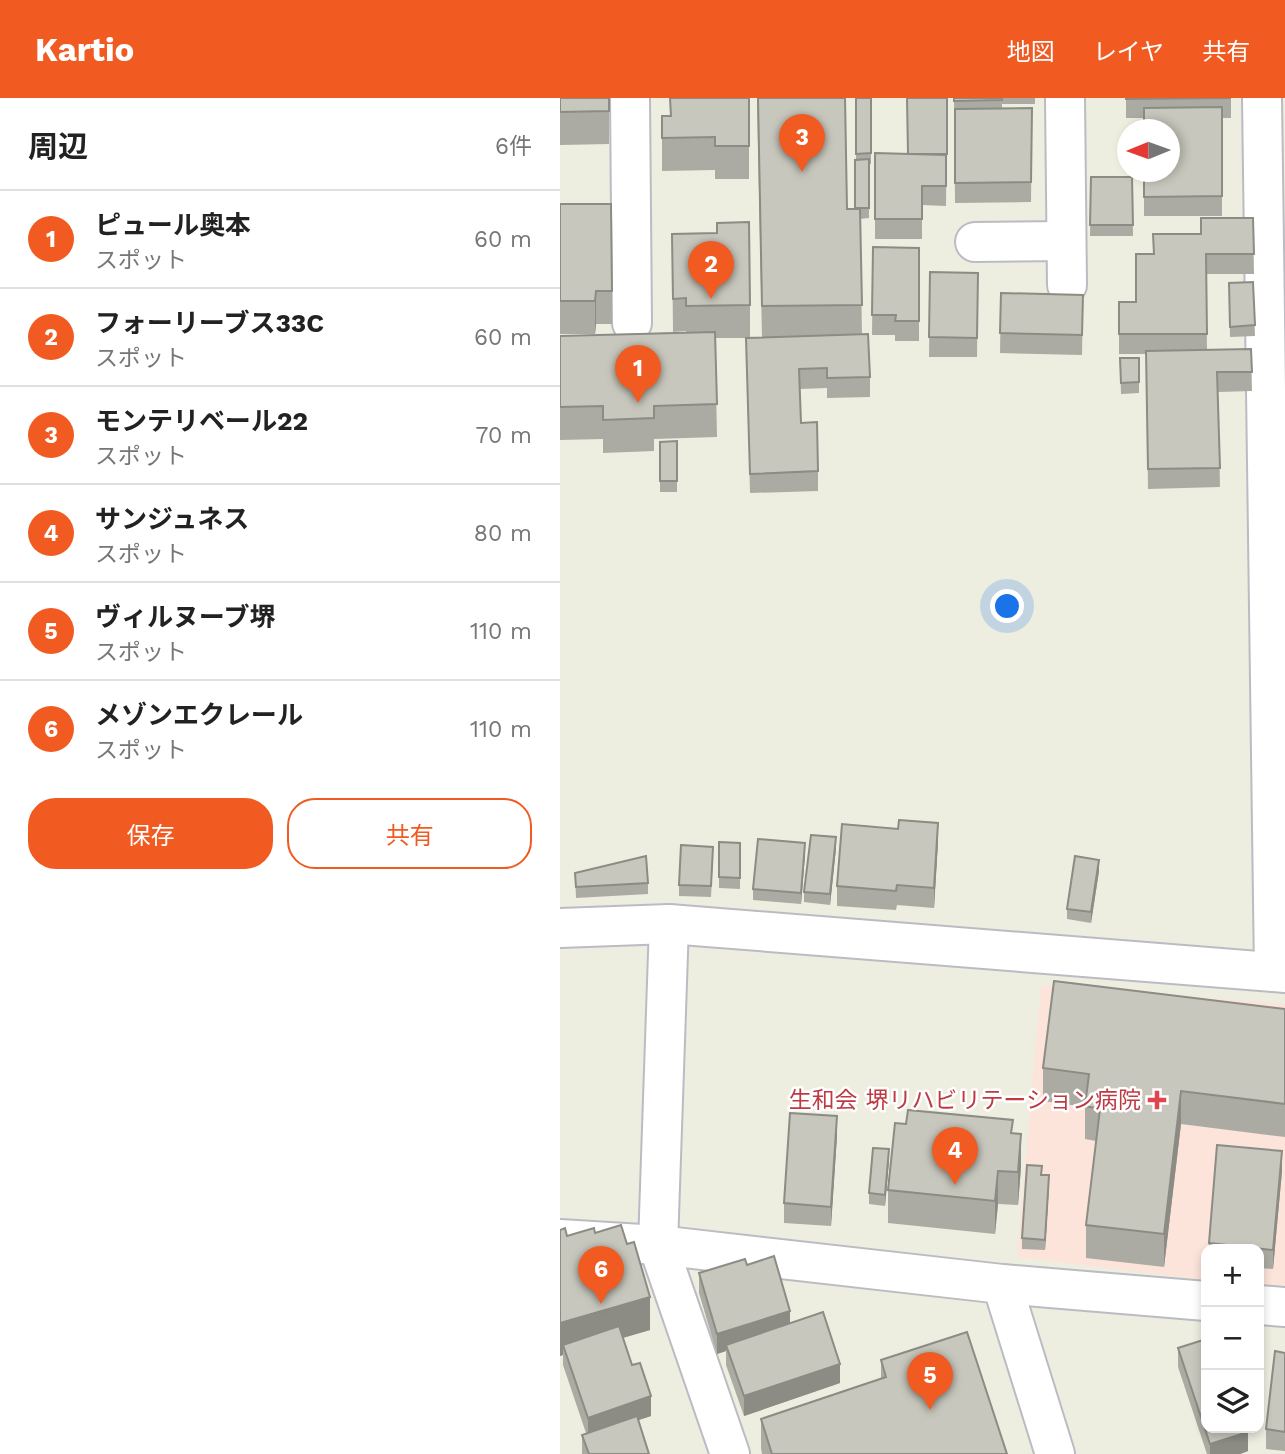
<!DOCTYPE html>
<html lang="ja">
<meta charset="utf-8">
<style>
body{margin:0;font-family:"Work Sans","Noto Sans JP",sans-serif;background:#f2f2f2;color:#222}
.controls{position:absolute;right:21px;bottom:21px;display:grid;overflow:hidden;border-radius:14px;box-shadow:0 4px 10px #0003}
.controls button{width:63px;height:63px;display:grid;place-items:center;padding:0;border:0;border-bottom:2px solid #e0e0e0;background:#fff;color:#222;font:35px sans-serif}
.compass{position:absolute;left:557px;top:21px;width:63px;height:63px;border-radius:50%;background:#fff;box-shadow:0 4px 10px #0003;rotate:269deg}
.you{position:absolute;left:448px;top:509px;width:24px;height:24px;margin:-18px;border:5px solid #fff;border-radius:50%;background:#1a73e8;box-shadow:0 0 0 10px #1a73e833}
.badge{display:grid;place-items:center;width:46px;height:46px;border-radius:50%;background:#f15b22;color:#fff;font-size:23px;font-weight:700}
.pin{position:absolute;translate:-50% -58px;filter:drop-shadow(0 2px 4px #0008)}
.pin::after{content:'';position:absolute;top:37px;width:24px;height:21px;background:inherit;clip-path:polygon(0 0,100% 0,50% 100%)}
.list{margin:0;padding:0;list-style:none}
h2{display:flex;justify-content:space-between;align-items:center;height:91px;margin:0;padding:0 28px;font-size:30px}
h2 small{font-size:23px;font-weight:400;color:#767676}
.list li{display:grid;grid-template-columns:46px 1fr auto;gap:21px;align-items:center;box-sizing:border-box;height:98px;padding:0 28px;border-top:2px solid #e0e0e0}
.list b{display:block;font-size:26px;white-space:nowrap}
.list p{margin:0;font-size:23px;white-space:nowrap;color:#767676}
.list em{font-size:23px;font-style:normal;color:#767676}
.actions{display:flex;gap:14px;padding:21px 28px}
.actions a{flex:1;padding:16px 0;border:2px solid #f15b22;border-radius:28px;text-align:center;font-size:24px;color:#f15b22}
.actions .main{background:#f15b22;color:#fff}
.icon{flex:none;width:38px;height:38px;fill:none;stroke:currentColor;stroke-width:2;stroke-linecap:round;stroke-linejoin:round}
.map{position:relative;flex:none;width:725px;height:1356px;overflow:hidden}
header{display:flex;align-items:center;gap:42px;box-sizing:border-box;height:98px;padding:0 35px;background:#f15b22;color:#fff}
header strong{font-size:33px}
nav{display:flex;gap:38px;margin-inline-start:auto;font-size:24px}
main{display:flex}
aside{flex:1;background:#fff}
.map>svg:first-child{display:block}
.medical{fill:#fce4da}
.lines{fill:none;stroke-linecap:round;stroke-linejoin:round}
.street-casing{stroke:#bbbcc3;stroke-width:42}
.street{stroke:#fff;stroke-width:38}
.wall{fill:#acaba3}
.shaded-wall{fill:#8c8b84}
.building{fill:#c8c7bd;stroke:#8c8b84;stroke-width:2}
.health-dot{fill:#e0444e;stroke:#fff;stroke-width:2.5}
.labels{text-anchor:middle;stroke-width:5;stroke-linejoin:round;paint-order:stroke}
.health-label{font-size:23px;fill:#be3a42;stroke:#fff;text-anchor:end}
</style>
<header>
<strong>Kartio</strong>
<nav><a>地図</a><a>レイヤ</a><a>共有</a></nav>
</header>
<main>
<aside>
<h2>周辺<small>6件</small></h2>
<ul class="list">
<li><span class="badge">1</span><div><b>ピュール奥本</b><p>スポット</p></div><em>60 m</em></li>
<li><span class="badge">2</span><div><b>フォーリーブス33C</b><p>スポット</p></div><em>60 m</em></li>
<li><span class="badge">3</span><div><b>モンテリベール22</b><p>スポット</p></div><em>70 m</em></li>
<li><span class="badge">4</span><div><b>サンジュネス</b><p>スポット</p></div><em>80 m</em></li>
<li><span class="badge">5</span><div><b>ヴィルヌーブ堺</b><p>スポット</p></div><em>110 m</em></li>
<li><span class="badge">6</span><div><b>メゾンエクレール</b><p>スポット</p></div><em>110 m</em></li>
</ul>
<div class="actions"><a class="main">保存</a><a>共有</a></div>
</aside>
<div class="map">
<svg width="725" height="1356" viewBox="0 0 725 1356">
<rect width="100%" height="100%" fill="#edede0"/>
<!-- medical -->
<polygon class="medical" points="481,887 725,906 725,1191 699,1188 699,1151 646,1151 646,1182 457,1159"/>
<g class="lines">
<!-- street casing -->
<g class="street-casing">
<g id="street">
<polyline points="70,0 72,225"/>
<polyline points="505,0 507,187"/>
<polyline points="702,0 714,874"/>
<polyline points="415,144 506,143"/>
<polyline points="109,826 98,1147 170,1356"/>
<polyline points="0,830 109,826 725,875"/>
<polyline points="0,1141 98,1147 442,1186 646,1203"/>
<polyline points="442,1186 495,1356"/>
<polyline points="699,1207 725,1209"/>
</g>
</g>
<!-- street -->
<use href="#street" class="street"/>
</g>
<!-- wall -->
<g class="wall">
<polygon points="0,0 49,0 49,46 0,47"/>
<polygon points="110,0 189,0 189,81 155,81 155,72 102,73 102,18 110,18"/>
<polygon points="197,0 285,0 287,111 295,111 296,62 296,0 311,0 311,66 309,66 309,120 300,121 302,236 310,279 310,299 267,300 267,290 240,291 241,325 258,373 258,393 190,395 186,240 202,240"/>
<polygon points="387,0 386,108 362,107 362,141 315,141 315,55 348,56"/>
<polygon points="394,0 475,0 475,6 442,6 442,11 472,10 471,104 395,105"/>
<polygon points="566,0 671,0 671,20 662,20 662,118 584,118 584,20 566,20"/>
<polygon points="531,79 572,79 573,138 530,138"/>
<polygon points="0,106 52,193 52,226 36,226 35,236 0,236"/>
<polygon points="693,120 694,176 646,176 647,252 691,251 692,293 658,294 660,389 588,391 586,256 559,256 559,204 576,204 641,136"/>
<polygon points="112,136 190,207 190,240 155,240 157,339 94,341 94,353 43,355 43,341 0,342 0,238 126,234 126,233 113,234"/>
<polygon points="313,149 359,150 359,243 335,243 335,237 312,237"/>
<polygon points="370,174 418,175 417,259 369,259"/>
<polygon points="693,184 695,238 670,239 669,185"/>
<polygon points="441,195 523,197 522,257 440,255"/>
<polygon points="560,260 579,260 579,295 561,296"/>
<polygon points="117,343 117,394 100,394 100,344"/>
<polygon points="159,744 180,745 180,791 159,790"/>
<polygon points="378,744 374,810 337,807 336,812 277,808 277,788"/>
<polygon points="276,750 270,807 244,804 244,794"/>
<polygon points="245,756 241,806 193,802 193,791"/>
<polygon points="153,760 151,799 119,798 119,787"/>
<polygon points="539,773 531,825 507,821 507,811"/>
<polygon points="15,775 88,785 88,796 16,800"/>
<polygon points="725,911 725,1039 621,1026 604,1169 526,1160 526,1127 536,1043 525,1041 525,1009 483,1003 483,970"/>
<polygon points="453,1035 461,1069 458,1107 438,1106 435,1136 328,1125 328,1092"/>
<polygon points="277,1038 271,1128 224,1125 224,1105"/>
<polygon points="329,1062 325,1108 309,1106 309,1095"/>
<polygon points="722,1073 713,1171 699,1170 699,1151 649,1151 649,1145"/>
<polygon points="482,1077 489,1088 485,1152 462,1151 462,1140"/>
<polygon points="0,1132 7,1138 35,1135 90,1232 63,1240 91,1318 78,1322 89,1356 22,1356 22,1337 26,1335 3,1267 3,1257 0,1258"/>
<polygon points="187,1167 230,1225 280,1285 184,1318 166,1267 166,1253 157,1256 139,1195 139,1175"/>
<polygon points="618,1250 692,1330 692,1334 688,1335 688,1353 680,1356 647,1356 618,1269"/>
<polygon points="725,1255 725,1353 706,1351 706,1331"/>
<polygon points="321,1262 447,1356 202,1356 201,1350 201,1321 321,1281"/>
</g>
<!-- shaded-wall -->
<g class="shaded-wall">
<polygon points="36,193 36,226 35,236 35,203"/>
<polygon points="378,725 378,744 374,810 374,790"/>
<polygon points="276,739 276,750 270,807 270,796"/>
<polygon points="245,745 245,756 241,806 241,795"/>
<polygon points="539,762 539,773 531,825 531,814"/>
<polygon points="621,993 621,1026 604,1169 604,1136"/>
<polygon points="277,1018 277,1038 271,1128 271,1109"/>
<polygon points="461,1036 461,1069 458,1107 458,1074"/>
<polygon points="329,1051 329,1062 325,1108 325,1097"/>
<polygon points="722,1053 722,1073 713,1171 713,1152"/>
<polygon points="438,1073 438,1106 435,1136 435,1103"/>
<polygon points="489,1077 489,1088 485,1152 485,1142"/>
<polygon points="90,1199 90,1232 6,1256 3,1247 3,1257 0,1258 0,1225"/>
<polygon points="230,1213 230,1233 166,1247 166,1253 157,1256 157,1236"/>
<polygon points="280,1266 280,1285 184,1318 184,1298"/>
<polygon points="91,1298 91,1318 28,1339 28,1320"/>
<polygon points="683,1330 692,1330 692,1334 688,1335 688,1353 680,1356 650,1356 650,1346"/>
</g>
<!-- building -->
<g class="building">
<polygon points="0,0 49,0 49,13 0,14"/>
<polygon points="110,0 189,0 189,48 155,48 155,39 102,40 102,18 111,18"/>
<polygon points="198,0 285,0 287,111 300,111 302,207 202,208"/>
<polygon points="296,0 311,0 311,55 296,56"/>
<polygon points="347,0 387,0 387,56 348,56"/>
<polygon points="394,0 442,0 442,2 394,3"/>
<polygon points="566,0 671,0 566,1"/>
<polygon points="662,9 662,98 584,99 584,74 610,74 610,32 584,32 584,10"/>
<polygon points="472,10 471,84 395,85 395,11"/>
<polygon points="315,55 386,57 386,88 362,88 362,121 315,121"/>
<polygon points="309,61 309,110 295,110 295,62"/>
<polygon points="531,79 572,79 573,127 530,127"/>
<polygon points="0,106 51,106 52,193 36,193 35,203 0,203"/>
<polygon points="641,120 693,120 694,156 646,156 647,236 559,236 559,204 576,204 576,156 594,156 593,136 641,136"/>
<polygon points="189,124 190,207 126,208 126,200 113,201 112,136 157,135 157,125"/>
<polygon points="313,149 359,150 359,223 335,223 336,217 312,217"/>
<polygon points="370,174 418,175 417,240 369,239"/>
<polygon points="693,184 695,227 670,229 669,185"/>
<polygon points="441,195 523,197 522,237 440,235"/>
<polygon points="155,234 157,306 94,308 94,320 43,322 43,308 0,309 0,238"/>
<polygon points="308,236 310,279 267,280 267,270 239,271 241,325 257,324 258,373 190,376 186,240"/>
<polygon points="691,251 692,274 657,274 660,370 588,371 586,253"/>
<polygon points="560,260 579,260 579,284 561,285"/>
<polygon points="117,343 117,383 100,383 100,344"/>
<polygon points="339,722 378,725 374,790 337,787 336,793 277,788 282,726 338,731"/>
<polygon points="251,737 276,739 270,796 244,794"/>
<polygon points="198,741 245,745 241,795 193,791"/>
<polygon points="159,744 180,745 180,780 159,779"/>
<polygon points="121,747 153,749 151,788 119,787"/>
<polygon points="86,758 88,785 16,789 15,775"/>
<polygon points="515,758 539,762 531,814 507,811"/>
<polygon points="494,883 725,911 725,1006 621,993 604,1136 526,1127 540,1011 525,1008 529,976 483,970"/>
<polygon points="348,1012 453,1022 451,1035 461,1036 458,1074 438,1073 435,1103 328,1092 335,1025 346,1026"/>
<polygon points="230,1015 277,1018 271,1109 224,1105"/>
<polygon points="657,1047 722,1053 713,1152 649,1145"/>
<polygon points="313,1050 329,1051 325,1097 309,1095"/>
<polygon points="467,1067 482,1068 481,1077 489,1077 485,1142 462,1140"/>
<polygon points="61,1127 67,1146 74,1144 90,1199 0,1225 0,1132 5,1130 7,1138 34,1130 35,1135"/>
<polygon points="214,1158 230,1213 157,1236 139,1175 185,1161 187,1167"/>
<polygon points="263,1214 280,1266 184,1298 166,1247"/>
<polygon points="59,1228 72,1267 80,1265 91,1298 28,1320 3,1247"/>
<polygon points="407,1234 447,1356 212,1356 201,1321 326,1279 321,1262"/>
<polygon points="646,1241 646,1330 687,1330 688,1334 650,1346 618,1250"/>
<polygon points="715,1253 725,1255 725,1334 706,1331"/>
<polygon points="77,1318 89,1356 29,1356 22,1337"/>
</g>
<!-- markers -->
<path class="health-dot" d="M593.5 991.5h7v7h7v7h-7v7h-7v-7h-7v-7h7z"/>
<g class="labels">
<!-- health labels -->
<g class="health-label">
<text x="581" y="1010">生和会 堺リハビリテーション病院</text>
</g>
</g>
</svg>
<div class="controls">
<button>+</button>
<button>−</button>
<button><svg class="icon" aria-label="layers" viewBox="0 0 24 24"><path d="M12 4l9 5-9 5-9-5zM3 14l9 5 9-5"/></svg></button>
</div>
<svg class="compass" viewBox="-18 -18 36 36"><path d="M0-13l5 13h-10z" fill="#e53935"/><path d="M0 13l5-13h-10z" fill="#767676"/></svg>
<div class="you"></div>
<div class="pin badge" style="left:78px;top:305px">1</div>
<div class="pin badge" style="left:151px;top:201px">2</div>
<div class="pin badge" style="left:242px;top:74px">3</div>
<div class="pin badge" style="left:395px;top:1087px">4</div>
<div class="pin badge" style="left:370px;top:1312px">5</div>
<div class="pin badge" style="left:41px;top:1206px">6</div>
</div>
</main>
